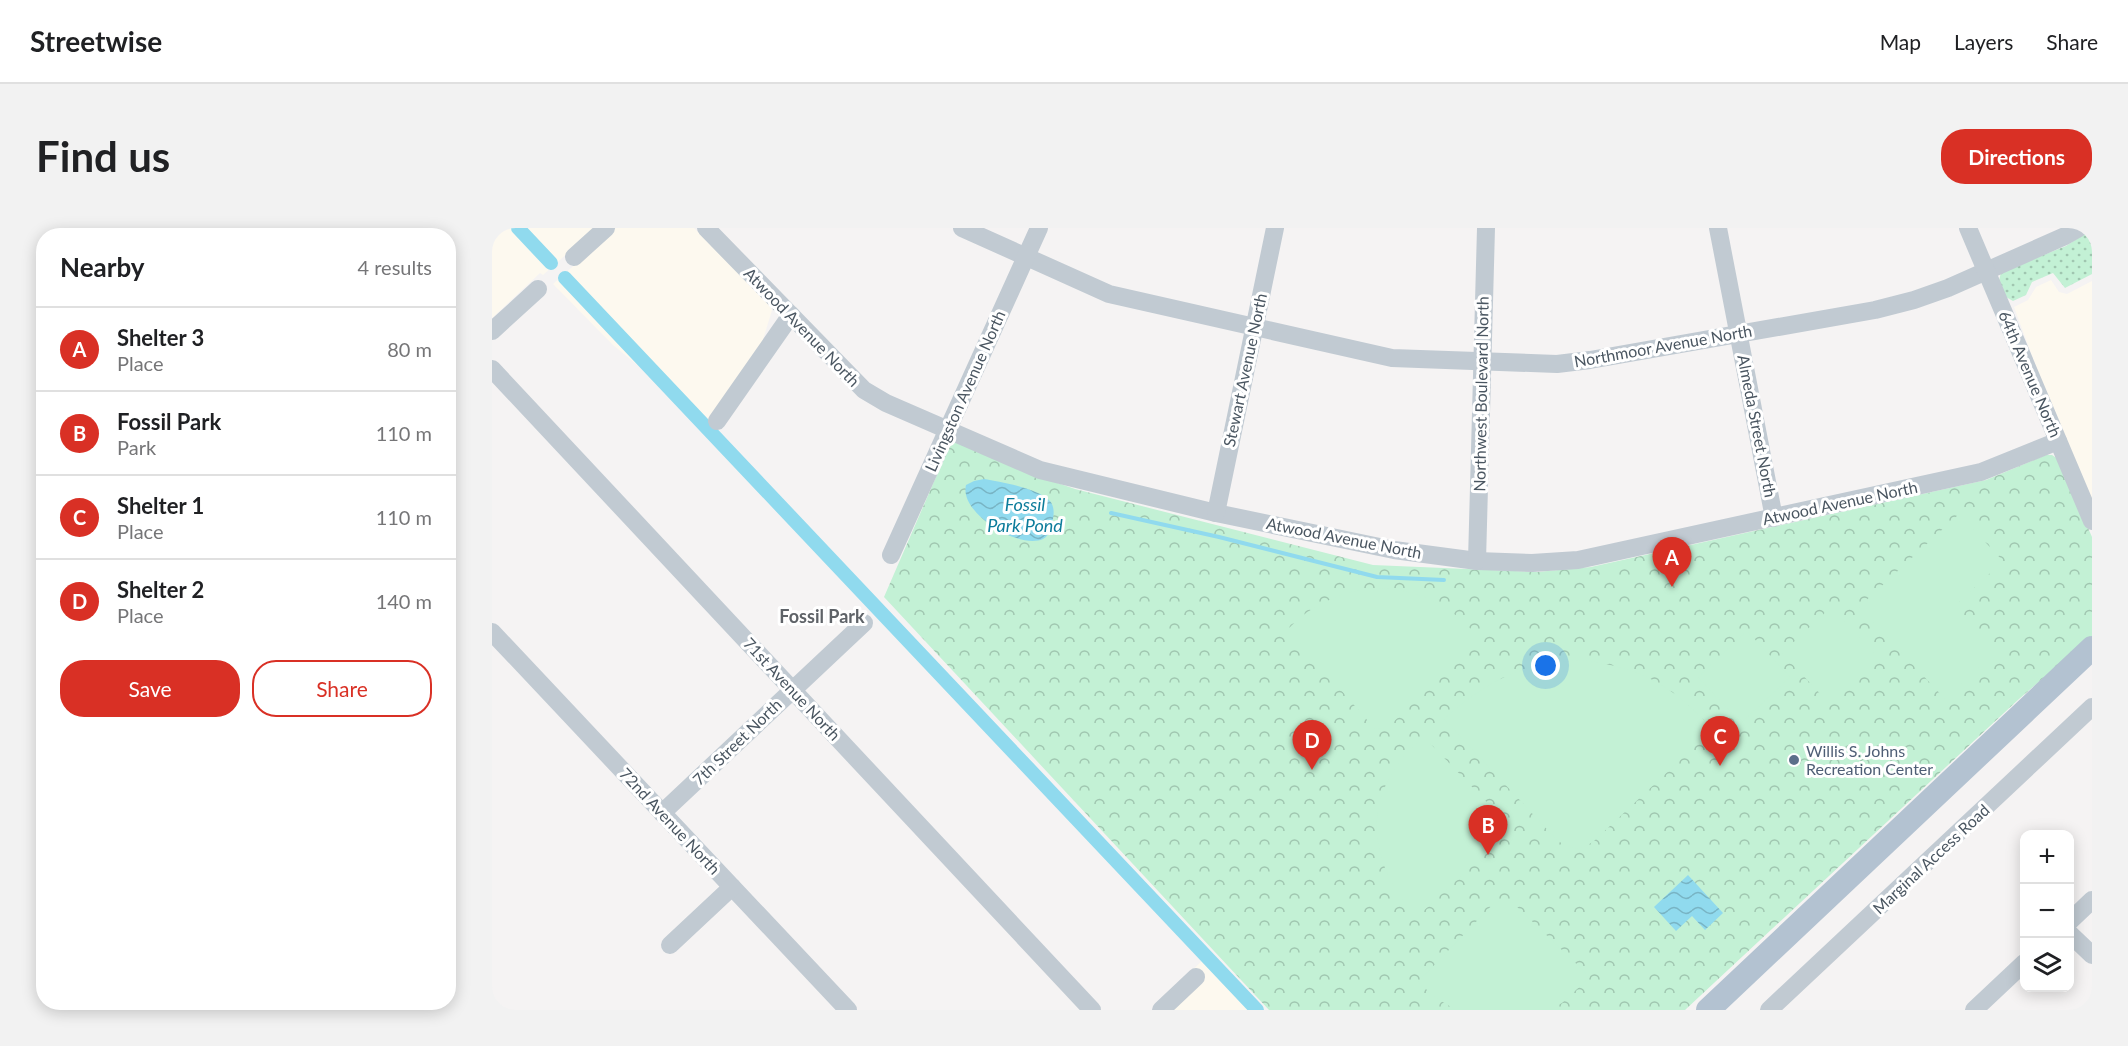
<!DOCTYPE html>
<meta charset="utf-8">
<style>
body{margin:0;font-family:Lato,sans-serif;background:#f2f2f2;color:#202124}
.controls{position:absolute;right:18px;bottom:18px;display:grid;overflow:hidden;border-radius:12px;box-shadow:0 3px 15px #0003}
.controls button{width:54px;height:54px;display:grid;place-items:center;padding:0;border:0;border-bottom:2px solid #e0e0e0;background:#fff;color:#202124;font:30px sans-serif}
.you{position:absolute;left:1054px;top:438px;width:21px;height:21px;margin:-15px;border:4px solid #fff;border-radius:50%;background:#1a73e8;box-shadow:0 0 0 9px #1a73e833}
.badge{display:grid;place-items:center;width:39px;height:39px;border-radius:50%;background:#d93025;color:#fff;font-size:20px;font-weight:700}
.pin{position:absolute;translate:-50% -50px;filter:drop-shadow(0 2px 3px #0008)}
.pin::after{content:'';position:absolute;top:32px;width:21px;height:18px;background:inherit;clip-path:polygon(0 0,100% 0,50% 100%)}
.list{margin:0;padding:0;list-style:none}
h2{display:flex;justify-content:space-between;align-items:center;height:78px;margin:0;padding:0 24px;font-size:26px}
h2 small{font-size:20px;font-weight:400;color:#757577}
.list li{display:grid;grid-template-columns:39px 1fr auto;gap:18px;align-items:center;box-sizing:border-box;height:84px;padding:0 24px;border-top:2px solid #e0e0e0}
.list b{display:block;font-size:22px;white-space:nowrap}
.list p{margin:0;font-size:20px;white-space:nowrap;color:#757577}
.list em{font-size:20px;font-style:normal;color:#757577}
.actions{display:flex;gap:12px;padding:18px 24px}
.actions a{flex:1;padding:14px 0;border:2px solid #d93025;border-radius:24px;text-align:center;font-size:21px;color:#d93025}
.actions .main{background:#d93025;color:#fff}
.icon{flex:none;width:33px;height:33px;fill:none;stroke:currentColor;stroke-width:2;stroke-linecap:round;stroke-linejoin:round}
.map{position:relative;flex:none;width:1600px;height:782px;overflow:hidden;border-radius:24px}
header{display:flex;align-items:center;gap:36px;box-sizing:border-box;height:84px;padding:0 30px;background:#fff;border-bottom:2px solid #e0e0e0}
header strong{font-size:28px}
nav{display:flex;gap:33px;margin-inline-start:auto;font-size:21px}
.intro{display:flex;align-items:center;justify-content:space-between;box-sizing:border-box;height:144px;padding:0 36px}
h1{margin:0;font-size:42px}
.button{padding:15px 27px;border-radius:24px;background:#d93025;color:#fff;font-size:21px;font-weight:700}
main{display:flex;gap:36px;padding:0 36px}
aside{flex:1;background:#fff;border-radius:24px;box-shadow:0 3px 15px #0003}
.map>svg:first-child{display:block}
.commercial{fill:#fdf9ef}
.grass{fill:url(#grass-dots)}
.forest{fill:url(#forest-crowns)}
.garden{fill:#c3f1d5}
.water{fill:url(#water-waves)}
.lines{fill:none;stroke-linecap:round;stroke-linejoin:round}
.stream{stroke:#90daee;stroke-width:4}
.canal{stroke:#90daee;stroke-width:14}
.minor{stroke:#c1cad2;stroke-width:18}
.major{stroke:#b3c2d1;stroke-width:24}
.service-dot{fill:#5c6f8a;stroke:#fff;stroke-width:2}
.labels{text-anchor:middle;stroke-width:6;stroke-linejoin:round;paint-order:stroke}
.street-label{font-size:16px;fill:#4a5661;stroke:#fff}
.service-label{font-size:16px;fill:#4e5e75;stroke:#fff;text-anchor:start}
.water-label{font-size:18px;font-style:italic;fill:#0c7c9b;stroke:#fff}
.neighbourhood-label{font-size:18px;font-weight:bold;fill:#5f6368;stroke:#fff}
</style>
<header>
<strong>Streetwise</strong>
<nav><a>Map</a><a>Layers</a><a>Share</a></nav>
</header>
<div class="intro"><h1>Find us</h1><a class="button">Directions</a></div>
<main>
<aside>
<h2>Nearby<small>4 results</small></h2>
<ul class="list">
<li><span class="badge">A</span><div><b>Shelter 3</b><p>Place</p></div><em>80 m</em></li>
<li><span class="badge">B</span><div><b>Fossil Park</b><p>Park</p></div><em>110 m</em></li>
<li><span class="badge">C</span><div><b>Shelter 1</b><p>Place</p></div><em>110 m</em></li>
<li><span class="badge">D</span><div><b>Shelter 2</b><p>Place</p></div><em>140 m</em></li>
</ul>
<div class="actions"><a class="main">Save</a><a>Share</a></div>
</aside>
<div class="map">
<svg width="1600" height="782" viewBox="0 0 1600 782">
<defs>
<pattern id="grass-dots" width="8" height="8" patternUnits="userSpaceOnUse" patternTransform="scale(1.5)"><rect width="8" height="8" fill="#c3f1d5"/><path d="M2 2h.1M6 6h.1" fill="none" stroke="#a0c6b0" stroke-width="1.8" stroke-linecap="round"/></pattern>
<pattern id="forest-crowns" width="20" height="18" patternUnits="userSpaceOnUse" patternTransform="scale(1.5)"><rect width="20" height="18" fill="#c3f1d5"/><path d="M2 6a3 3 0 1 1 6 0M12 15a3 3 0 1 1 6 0" fill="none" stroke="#a0c6b0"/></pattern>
<pattern id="water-waves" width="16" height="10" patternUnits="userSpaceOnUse" patternTransform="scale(1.5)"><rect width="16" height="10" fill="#90daee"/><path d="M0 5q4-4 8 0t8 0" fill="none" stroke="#78b4c4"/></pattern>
</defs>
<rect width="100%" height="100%" fill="#f5f3f3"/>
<!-- commercial -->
<g class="commercial">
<polygon points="0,0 104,0 51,47 48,45 0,90"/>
<polygon points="124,0 202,0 281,79 269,118 216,195 121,117 61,56"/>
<polygon points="1559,52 1567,64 1575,66 1600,53 1600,274 1553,163 1522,79 1536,72 1544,59"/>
<polygon points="717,726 769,782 679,782 713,749 705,740 659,782"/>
</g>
<!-- grass -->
<polygon class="grass" points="1600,1 1600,46 1573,60 1561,45 1540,54 1534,67 1521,73 1514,69 1507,53 1509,44 1574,18"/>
<!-- forest -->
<polygon class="forest" points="460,212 531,243 583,261 881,337 1045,344 1099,339 1494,252 1554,227 1560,227 1566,231 1600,309 1600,408 1527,471 1193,782 777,782 392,369"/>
<!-- garden -->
<g class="garden">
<polygon points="1467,286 1511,333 1462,379 1503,424 1453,471 1367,379"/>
<path d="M 877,360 C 926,360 956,374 988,411 L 894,501 L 882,500 L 796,401 C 819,377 845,366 877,360 Z"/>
<polygon points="1339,379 1382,425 1333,471 1290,425"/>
<polygon points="1255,403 1298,449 1249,495 1206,449"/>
<path d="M 1090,432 C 1153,441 1177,456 1221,501 L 1102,613 C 1087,623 1078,623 1064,611 L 952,491 C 998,451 1029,435 1090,432 Z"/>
<path d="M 932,509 L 1011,591 L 1013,607 L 925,689 C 888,650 869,593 901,544 C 909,530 920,519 932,509 Z"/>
<polygon points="1004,673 1021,675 1098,749 1070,775 1056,782 964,782 944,770 926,754"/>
</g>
<!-- water -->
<g class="water">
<path d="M 492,251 C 509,254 546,260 558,273 C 563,279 562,288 560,295 C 559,301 557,308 551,311 C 527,322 467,285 474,257 L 482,253 Z"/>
<polygon points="1196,647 1231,685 1213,702 1200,688 1184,703 1162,679"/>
</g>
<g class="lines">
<!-- stream -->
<polyline class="stream" points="619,285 727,309 885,349 952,352"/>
<!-- canal -->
<g class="canal">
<polyline points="26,0 59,35"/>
<polyline points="73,50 765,782"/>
</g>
<!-- minor -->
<g class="minor">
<polyline points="214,0 372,162 394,175 548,242 724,285 902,322 985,333 1040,335 1086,332 1489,244 1566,213"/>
<polyline points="470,0 617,66 900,130 1065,136 1098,132 1383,82 1422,72 1456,60 1573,8 1587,0"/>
<polyline points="1226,0 1282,290"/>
<polyline points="1476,0 1600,293"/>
<polyline points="82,29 114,0"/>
<polyline points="0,103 46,61"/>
<polyline points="0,141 600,782"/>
<polyline points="225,193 299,87"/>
<polyline points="724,285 783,0"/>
<polyline points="399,327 547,0"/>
<polyline points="985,333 994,0"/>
<polyline points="0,404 356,782"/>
<polyline points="170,585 372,395"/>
<polyline points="1578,693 1600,672"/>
<polyline points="1578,706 1600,727"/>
<polyline points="178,717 240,659"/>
<polyline points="669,782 704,749"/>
<polyline points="1277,782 1600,479"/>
<polyline points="1482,782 1532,735"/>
</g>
<!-- major -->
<polyline class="major" points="1216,782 1600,420"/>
</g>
<!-- markers -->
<circle class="service-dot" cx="1302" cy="532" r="6"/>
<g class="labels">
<!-- street labels -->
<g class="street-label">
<text transform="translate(310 99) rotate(46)" y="6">Atwood Avenue North</text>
<text transform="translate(1171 118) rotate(-10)" y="6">Northmoor Avenue North</text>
<text transform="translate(753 142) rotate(-78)" y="6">Stewart Avenue North</text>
<text transform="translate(1538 146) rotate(67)" y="6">64th Avenue North</text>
<text transform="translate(473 163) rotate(-66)" y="6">Livingston Avenue North</text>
<text transform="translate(989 166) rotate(-89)" y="6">Northwest Boulevard North</text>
<text transform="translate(1265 198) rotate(79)" y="6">Almeda Street North</text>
<text transform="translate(1348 275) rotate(-12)" y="6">Atwood Avenue North</text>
<text transform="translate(852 310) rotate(11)" y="6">Atwood Avenue North</text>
<text transform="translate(300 461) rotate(47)" y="6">71st Avenue North</text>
<text transform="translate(245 514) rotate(-44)" y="6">7th Street North</text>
<text transform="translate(178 593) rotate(47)" y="6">72nd Avenue North</text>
<text transform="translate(1439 631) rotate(-43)" y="6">Marginal Access Road</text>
</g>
<!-- service labels -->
<g class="service-label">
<text x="1314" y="529">Willis S. Johns<tspan x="1314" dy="18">Recreation Center</tspan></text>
</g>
<!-- water labels -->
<g class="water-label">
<text x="533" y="283">Fossil<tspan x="533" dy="21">Park Pond</tspan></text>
</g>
<!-- neighbourhood labels -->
<g class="neighbourhood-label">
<text x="330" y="395">Fossil Park</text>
</g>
</g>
</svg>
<div class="controls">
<button>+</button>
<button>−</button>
<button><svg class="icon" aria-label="layers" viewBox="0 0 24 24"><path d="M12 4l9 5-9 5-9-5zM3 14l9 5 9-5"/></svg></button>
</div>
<div class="you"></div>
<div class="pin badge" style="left:1180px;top:359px">A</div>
<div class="pin badge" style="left:996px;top:627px">B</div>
<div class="pin badge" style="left:1228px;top:538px">C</div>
<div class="pin badge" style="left:820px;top:542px">D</div>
</div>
</main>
